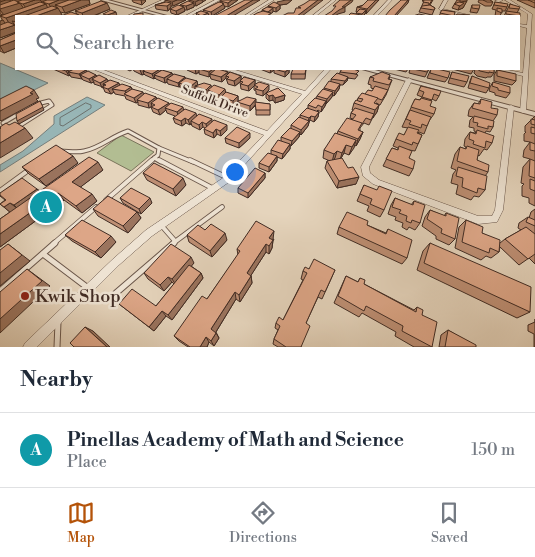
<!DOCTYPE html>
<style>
body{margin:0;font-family:"Libre Bodoni",serif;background:#f2f2f3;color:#1f2937}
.you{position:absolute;left:234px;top:171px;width:18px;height:18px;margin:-12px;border:4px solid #fff;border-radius:50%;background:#1a73e8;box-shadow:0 0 0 8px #1a73e833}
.badge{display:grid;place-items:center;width:32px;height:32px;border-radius:50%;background:#b45309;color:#fff;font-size:16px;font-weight:700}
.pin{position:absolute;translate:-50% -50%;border:2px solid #fff;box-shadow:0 1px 5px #0006}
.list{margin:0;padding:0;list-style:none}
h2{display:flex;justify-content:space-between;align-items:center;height:65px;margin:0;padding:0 20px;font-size:21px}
h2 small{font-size:16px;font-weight:400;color:#747a83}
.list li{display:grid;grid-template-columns:32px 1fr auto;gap:15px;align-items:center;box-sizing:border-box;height:75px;padding:0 20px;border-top:1px solid #e0e1e3}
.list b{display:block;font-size:19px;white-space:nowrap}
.list p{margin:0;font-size:16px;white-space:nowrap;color:#747a83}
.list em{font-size:16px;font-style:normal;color:#747a83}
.icon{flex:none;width:28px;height:28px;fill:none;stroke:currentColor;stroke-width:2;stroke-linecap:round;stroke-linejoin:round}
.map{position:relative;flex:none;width:535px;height:347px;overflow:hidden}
.search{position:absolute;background:#fff;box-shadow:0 5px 20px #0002;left:15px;right:15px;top:15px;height:55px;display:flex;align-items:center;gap:12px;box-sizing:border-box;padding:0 18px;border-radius:0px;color:#747a83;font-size:19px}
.sheet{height:140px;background:#fff}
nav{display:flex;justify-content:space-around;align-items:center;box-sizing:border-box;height:70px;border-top:1px solid #e0e1e3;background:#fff;font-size:14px;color:#747a83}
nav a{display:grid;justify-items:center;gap:2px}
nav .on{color:#b45309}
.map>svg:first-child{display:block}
.green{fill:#b2bd92;stroke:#7a745b}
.water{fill:#98b7b8;stroke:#757f7d}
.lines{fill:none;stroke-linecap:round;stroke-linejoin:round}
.shore{stroke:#6c726e;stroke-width:1}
.service-far2-casing{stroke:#6a564a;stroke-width:5}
.service-far1-casing{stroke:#6a564a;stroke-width:5.5}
.service-casing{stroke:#6a564a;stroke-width:7}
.minor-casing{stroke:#6a564a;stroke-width:1}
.tertiary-casing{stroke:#6a564a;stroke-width:2}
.service-far2{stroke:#eee3d3;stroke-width:3}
.service-far1{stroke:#eee3d3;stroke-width:4}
.service{stroke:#eee3d3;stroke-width:5}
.minor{fill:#eee3d3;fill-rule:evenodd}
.tertiary{fill:#eee3d3;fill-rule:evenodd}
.wall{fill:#be8f74;stroke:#412c24}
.shaded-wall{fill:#9b745e;stroke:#412c24}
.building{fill:#dda687;stroke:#412c24}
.poi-dot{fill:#8f2418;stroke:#eee3d3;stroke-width:2}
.labels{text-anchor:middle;stroke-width:5;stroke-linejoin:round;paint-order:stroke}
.far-street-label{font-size:12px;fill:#412c24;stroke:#eee3d3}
.near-poi-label{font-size:18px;fill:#412c24;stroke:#eee3d3;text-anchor:start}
</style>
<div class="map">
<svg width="535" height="347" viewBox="0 0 535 347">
<rect width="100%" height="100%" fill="#e5d4bc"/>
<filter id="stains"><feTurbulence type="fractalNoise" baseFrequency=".004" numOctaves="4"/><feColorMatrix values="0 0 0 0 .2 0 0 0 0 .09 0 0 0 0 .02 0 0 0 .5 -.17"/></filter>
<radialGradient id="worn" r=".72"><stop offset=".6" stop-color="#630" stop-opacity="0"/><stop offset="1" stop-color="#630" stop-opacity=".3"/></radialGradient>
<!-- green -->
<polygon class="green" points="121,135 154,152 131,171 97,153"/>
<!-- water -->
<g class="water">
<polygon points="0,63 48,83 0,107"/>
<polygon points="87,97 105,105 0,172 0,165 23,151 54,124 54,116"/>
</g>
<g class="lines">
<!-- shore -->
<polygon class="shore" points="86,103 91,105 91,108 63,126 60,125 60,118"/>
<!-- service-far2 casing -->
<g class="service-far2-casing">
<g id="service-far2">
<polyline points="3,123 20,113"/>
<polyline points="16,128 52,105 49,101 37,104"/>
<polyline points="159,148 193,162"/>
<path d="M 60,151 C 68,151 77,153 84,151 C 100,148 112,136 128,131 L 159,148 L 158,155 L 150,162"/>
<polyline points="154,158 161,162"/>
</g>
</g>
<!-- service-far1 casing -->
<g class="service-far1-casing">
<g id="service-far1">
<polyline points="159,160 214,189"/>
<polyline points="190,160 228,178"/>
<polyline points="0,191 30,169"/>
<polyline points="106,200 152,160"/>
<polyline points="161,225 175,241"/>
<polyline points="53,244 96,207"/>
<polyline points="172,244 222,207"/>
</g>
</g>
<!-- service casing -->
<g class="service-casing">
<g id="service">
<polyline points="43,254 88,288"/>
<polyline points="0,291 55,243"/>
<polyline points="116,293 174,243"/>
<polyline points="57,347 58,322"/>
</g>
</g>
<!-- minor casing -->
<g class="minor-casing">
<g id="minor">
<polygon points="162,0 167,0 132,16 127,16"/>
<polygon points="215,0 220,0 190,16 185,16"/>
<polygon points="269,0 274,0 248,16 244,16"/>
<polygon points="332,0 336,0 316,16 312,16"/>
<polygon points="388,0 392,0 377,16 373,16"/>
<polygon points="444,0 448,0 443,9 473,16 466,16 441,11 439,9"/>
<polygon points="498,0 503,0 499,2 507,5 505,6 495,3 495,1"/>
<polygon points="505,0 510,0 532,14 526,111 523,113 520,111 523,76 494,69 503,69 523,73 527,28 519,26 519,24 527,25 528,14"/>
<polygon points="95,69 101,69 267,131 302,94 225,70 225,69 232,69 305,91 325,69 331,69 229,182 152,236 119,265 37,347 23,347 25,343 113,259 146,230 223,178 264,135 95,70"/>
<polygon points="409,78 412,80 369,167 370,173 379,180 478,216 492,216 495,210 508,107 511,105 513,106 514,107 503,210 497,222 478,224 373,184 363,176 361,167 406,80"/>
</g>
</g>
<!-- tertiary casing -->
<g class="tertiary-casing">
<g id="tertiary">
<polygon points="101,0 108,0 167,16 160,16"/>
<polygon points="362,69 371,69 535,112 535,116"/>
</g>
</g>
<!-- service-far2 -->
<use href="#service-far2" class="service-far2"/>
<!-- service-far1 -->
<use href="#service-far1" class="service-far1"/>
<!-- service -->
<use href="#service" class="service"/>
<!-- minor -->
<use href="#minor" class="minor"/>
<!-- tertiary -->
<use href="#tertiary" class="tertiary"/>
</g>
<!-- wall -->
<g class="wall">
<polygon points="0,0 89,0 90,4 65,13 60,12 62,15 16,16 16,32 0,38 2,19 0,16 0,15 1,16 3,15 0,14"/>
<polygon points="132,0 145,0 146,1 142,5 133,2"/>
<polygon points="165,0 186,0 173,6 171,6 171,7 168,11 156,9 155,5 165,2"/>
<polygon points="189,0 206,0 196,6 194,5 194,7 187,10 184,10 185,11 177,15 171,13 170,9 181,6 180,5 189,1"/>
<polygon points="238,0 228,7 224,6 225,8 212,16 208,15 209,16 197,16 196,13 204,11 203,10 220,2 220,1"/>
<polygon points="292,0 287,4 280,5 280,9 276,12 273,11 273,12 271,13 262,12 262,10 268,7 268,6"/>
<polygon points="379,0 363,16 348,16 356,14 357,12 356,12 357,7"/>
<polygon points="423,0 433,0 430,5 435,8 432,15 419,12 424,1 422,1"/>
<polygon points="457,0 467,0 463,8 458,10 452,8"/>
<polygon points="479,0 490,0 493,2 491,6 485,6 478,2"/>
<polygon points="517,0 535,0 535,8"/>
<polygon points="495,2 507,7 505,11 502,11 500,16 495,16 496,10 492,9"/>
<polygon points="510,4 519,9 517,13 520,16 519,18 519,16 504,16"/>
<polygon points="472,5 479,9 477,13 470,12"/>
<polygon points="110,9 93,16 61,16 77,14 75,11"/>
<polygon points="442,10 455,12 453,16 439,16"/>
<polygon points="16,33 16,48 4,53 0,51 0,40"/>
<polygon points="53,69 82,69 97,76 119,85 131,87 132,89 143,94 156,97 157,99 212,122 227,130 221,136 217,134 214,138 205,134 204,129 205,128 203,127 200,130 192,126 191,123 190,125 186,123 182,126 175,123 173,118 175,116 167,113 166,110 160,115 153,112 151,107 149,108 138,105 138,102 136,103 126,99 125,96 115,94 114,92 111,94 105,92 103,87 94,84 94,82 91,83 83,80 82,79 71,77 70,75 69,76"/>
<polygon points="126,69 160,69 161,71 172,73 172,75 185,77 185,79 197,81 197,85 211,88 238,96 238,101 270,104 270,115 256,115 256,105 250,111 238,107 237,102 233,106 222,101 221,98 219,99 209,95 208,93 206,95 196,91 195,88 191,92 180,88 180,86 179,87 168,84 167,82 165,83 156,79 155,78 154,79 145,75 144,74 142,75 134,71 133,69 130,71"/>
<polygon points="186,69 215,69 215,70 228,72 228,74 241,76 241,80 255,80 255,85 269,90 263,96 256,94 256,91 254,90 254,86 249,91 241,89 240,82 235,86 228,84 226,78 222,82 211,79 210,76 209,77 199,74 199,72 196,74 187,70"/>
<polygon points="260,69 289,69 289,73 285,77 274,73 274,70 270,73"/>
<polygon points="306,69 305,79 291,79 291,74"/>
<polygon points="342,69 358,75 355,79 348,78 347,81 343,85 340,85 339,89 334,96 332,95 332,97 326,104 325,106 321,112 318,110 317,111 319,112 318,117 314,122 310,120 309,122 308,126 301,135 300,134 299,137 291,146 290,146 290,149 282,159 277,157 277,161 269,172 259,168 259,163 271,154 271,150 281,141 281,137 291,128 291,125 300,118 300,115 308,108 308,105 316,98 317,96 331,81 331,79 339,74"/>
<polygon points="394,69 408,69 406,72"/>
<polygon points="410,69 429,69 425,77 409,73"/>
<polygon points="431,69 448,78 445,82 427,78"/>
<polygon points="452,69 474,69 471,74"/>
<polygon points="475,69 494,69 494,73 491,77 487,77 486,78 477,76 474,73"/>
<polygon points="497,70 516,81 512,85 494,81 494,75"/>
<polygon points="452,72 467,82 464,87 448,83"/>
<polygon points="390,75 389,80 392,80 386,95 380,105 376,103 379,105 377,112 373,117 369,125 364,123 360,128 360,131 363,132 360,139 356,146 354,145 349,155 344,153 341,158 356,184 337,188 325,168 327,161 330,161 323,158 324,150 337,134 338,131 352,120 353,119 350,118 351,113 353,110 352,110 354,103 357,101 358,98 372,91 374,89 371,88 371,85 368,84 370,77"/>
<polygon points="472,76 489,88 486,93 468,88 470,81"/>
<polygon points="493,82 510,93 506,98 495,95 495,93 489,91 490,87"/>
<polygon points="421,86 439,96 436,101 432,99 431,101 430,106 434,114 429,121 424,134 419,132 418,133 422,135 415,151 409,150 409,158 413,169 409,176 383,166 392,148 398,150 398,148 393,146 396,139 404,135 408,128 402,127 415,99 420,100 422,97 417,95"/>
<polygon points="266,93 285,95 284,100 275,103 273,100 269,101 266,98"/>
<polygon points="481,99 491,108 497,115 493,121 493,127 490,132 486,131 485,133 492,143 487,150 484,149 479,156 478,155 477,160 488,172 485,176 485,190 479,197 474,196 471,200 456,194 458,185 451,183 453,174 456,170 451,168 455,154 460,147 465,149 466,147 464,146 465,139 470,132 475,133 476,132 474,131 474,128 469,127 470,120 473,117 468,116 469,110 474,103 478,104"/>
<polygon points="535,116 535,206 529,203 529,198 522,196 522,186 524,184 521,183 523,167 530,159 523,157 524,150 530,142 524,141 524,134 526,132 525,132 525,126"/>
<polygon points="225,138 250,138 239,148 226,143"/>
<polygon points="78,163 46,186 29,174 22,167"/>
<polygon points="103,170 80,187 97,201 82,213 64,200 0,247 0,219 10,212 0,204 5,200 0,196 37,189 40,191"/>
<polygon points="143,173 186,185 176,196 147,180"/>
<polygon points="265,173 265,178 248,198 238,193 238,188"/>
<polygon points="364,185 384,210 380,217 367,211 369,206 357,201"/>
<polygon points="120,198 152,203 141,214 123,203"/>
<polygon points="395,198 411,205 414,201 420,223 415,230 409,227 407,230 402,227 403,223 395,220 396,217 388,214 391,205"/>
<polygon points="93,209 137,212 141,218 128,233 98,216"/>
<polygon points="535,209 535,264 529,258 519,265 500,247 499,252 491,258 486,256 481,260 455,248 459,227 466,220 482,233 500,243 505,239 521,230 518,228 519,223 528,217 529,218 531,212"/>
<polygon points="430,210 444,216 446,213 455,239 449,245 436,239 436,236 422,226 425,217"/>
<polygon points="367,225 386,233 388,229 407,258 402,264 337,234 339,227"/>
<polygon points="205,230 227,240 212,257 189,242 187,235"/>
<polygon points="65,235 116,242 101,258 72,241"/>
<polygon points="274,239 273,241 272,248 269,254 266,252 251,275 252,283 240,302 236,299 216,332 219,338 214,346 209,342 207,347 188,347 179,341 174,336 207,299 238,255 237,249"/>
<polygon points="430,243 530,312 517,318 417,270 423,251"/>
<polygon points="194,263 191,266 201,273 203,278 172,320 166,316 154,331 119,304 156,306 174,284 172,282 164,291 148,279 144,273"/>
<polygon points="309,269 335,270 322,299 318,297 306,323 301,347 278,347 273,344 274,339 278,330 275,328 276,323 283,320 303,280 301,279 303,271"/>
<polygon points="346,276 358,282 360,278 364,284 414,310 417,307 422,315 432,347 414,347 395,336 396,332 362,313 359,317 334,303"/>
<polygon points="535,319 535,347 534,347 534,334 528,331 528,325 535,322"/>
<polygon points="448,330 476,347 439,347 441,335"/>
</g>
<!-- shaded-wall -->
<g class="shaded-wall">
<polygon points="6,0 10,0 12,5 20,3 24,9 4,15 0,10 0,2"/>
<polygon points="35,0 40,0 42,2 26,8 23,4"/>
<polygon points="59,0 77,0 55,5 57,8 52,10 49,4"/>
<polygon points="81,0 89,0 90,4 65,13 62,7"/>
<polygon points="141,0 145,0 146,1 142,5"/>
<polygon points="177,0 186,0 173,6 172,2"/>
<polygon points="199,0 202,0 203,2 196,6 195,2"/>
<polygon points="232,0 238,0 228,7 228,3"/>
<polygon points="253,0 260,0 233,16 226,16"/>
<polygon points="286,0 292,0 287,4 280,5 280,9 276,12 276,8 277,6 277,2"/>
<polygon points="318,0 323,0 302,16 297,16"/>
<polygon points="350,0 353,0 352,2 345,7 345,12 338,14 335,16 331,16"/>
<polygon points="376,0 379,0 366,14 367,9"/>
<polygon points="408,0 409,0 408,3 396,16 394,16"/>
<polygon points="467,1 463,8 458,10 460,5 458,6 460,2"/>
<polygon points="107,3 110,9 93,16 83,16 82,13"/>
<polygon points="171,3 171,7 168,11 167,6"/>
<polygon points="194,3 194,7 187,10 186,6"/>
<polygon points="223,3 225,8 212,16 211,12"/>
<polygon points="46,4 49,11 34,16 16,16 16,22 12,21 14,24 10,25 6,18"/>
<polygon points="184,7 185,11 177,15 176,11"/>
<polygon points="58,8 62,15 57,16 36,16"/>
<polygon points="273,8 273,12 268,16 268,12"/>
<polygon points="366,10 365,14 363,16 361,16 362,14"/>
<polygon points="116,12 117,16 108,16 107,15"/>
<polygon points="208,13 209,16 201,16"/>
<polygon points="3,20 7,26 0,29 0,21"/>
<polygon points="15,25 16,27 16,32 0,38 0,30"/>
<polygon points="16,40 16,48 4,53 0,46"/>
<polygon points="71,69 76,69 68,72 70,75 69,76 66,71"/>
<polygon points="142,69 150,69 143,71 144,74 142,75 140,70"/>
<polygon points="160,69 162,74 154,75 155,78 154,79 152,74"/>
<polygon points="195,69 203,69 199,69 199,72 196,74"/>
<polygon points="213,69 215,69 215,73 210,74 210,76 209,77 209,72"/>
<polygon points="271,69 274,69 274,70 270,73"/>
<polygon points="289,69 289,73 285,77 285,72"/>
<polygon points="86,70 88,75 80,75 82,79 79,74"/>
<polygon points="228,72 228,76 226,76 226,78 222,82 221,77"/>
<polygon points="172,73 173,78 167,79 167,82 165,83 164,78"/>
<polygon points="96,75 98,80 92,79 94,82 91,83 89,79"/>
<polygon points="241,76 241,81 235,86 234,81"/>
<polygon points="185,77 186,82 179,83 180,86 179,87 178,83"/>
<polygon points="348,77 347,81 343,85 345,81"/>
<polygon points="107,79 110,84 103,84 104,87 102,88 100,83"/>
<polygon points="255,80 255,85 249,91 248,86"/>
<polygon points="197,81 198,86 195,86 195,88 191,92 190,87"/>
<polygon points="119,83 121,88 112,89 114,92 111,94 108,89"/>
<polygon points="340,84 339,89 334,96 335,91"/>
<polygon points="211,85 212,90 208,90 208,93 206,95 206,90"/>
<polygon points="269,85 269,90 263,96 263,91"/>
<polygon points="131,87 133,92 127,96 125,91"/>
<polygon points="225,89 226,94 221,97 221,98 219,99 219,95"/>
<polygon points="34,90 39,98 36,99 38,101 1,121 0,120 0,111"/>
<polygon points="143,92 144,97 137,100 138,102 136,103 134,98"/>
<polygon points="333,92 332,97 326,104 327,99"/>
<polygon points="273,95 273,100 269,101 269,96"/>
<polygon points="285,95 284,100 275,103 275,98"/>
<polygon points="238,96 238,101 233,106 233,101"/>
<polygon points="156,97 157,102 151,103 152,106 149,108 148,103"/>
<polygon points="256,99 256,104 250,111 250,106"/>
<polygon points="40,101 44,110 19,124 17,121"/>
<polygon points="326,101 325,106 321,112 322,107"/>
<polygon points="169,103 170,107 165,108 166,110 160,115 158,110"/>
<polygon points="379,105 377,112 373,118 375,110"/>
<polygon points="183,107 184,112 179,117 177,112"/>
<polygon points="319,112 318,117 314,122 315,117"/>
<polygon points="196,113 197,118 191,121 191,123 190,125 188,120"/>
<polygon points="311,116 308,126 301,135 301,130 308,122 309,118"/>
<polygon points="185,118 186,123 182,126 181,121"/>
<polygon points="212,119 212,124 207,129 206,124"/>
<polygon points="202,122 203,127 200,130 199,125"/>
<polygon points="227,125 227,130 221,136 220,131"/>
<polygon points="25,128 33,138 0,158 0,143"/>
<polygon points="216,129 217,134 214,138 213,133"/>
<polygon points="300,132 299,137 291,146 292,141"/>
<polygon points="363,132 360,139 356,146 358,139"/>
<polygon points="250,133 250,138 239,148 239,143"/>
<polygon points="356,140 354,148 349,155 352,147"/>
<polygon points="290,144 290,149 282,159 283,154"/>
<polygon points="346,145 344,153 340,160 342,153"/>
<polygon points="337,151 335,158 332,162 334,154"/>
<polygon points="73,156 78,163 46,186 39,179"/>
<polygon points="277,156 277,161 269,172 269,167"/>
<polygon points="98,162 103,170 78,189 72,182"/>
<polygon points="265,173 265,178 248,198 248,193"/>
<polygon points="359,177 356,184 337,188 339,181"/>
<polygon points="183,178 186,185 176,196 173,189"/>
<polygon points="37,189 44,196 21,212 14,205"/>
<polygon points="58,193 64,200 0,247 0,234"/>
<polygon points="92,194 97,201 82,213 76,206"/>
<polygon points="150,198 152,203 141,214 139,209"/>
<polygon points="10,203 18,209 12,214 4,207"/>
<polygon points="137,212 141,218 128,233 123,226"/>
<polygon points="274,231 272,248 269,254 269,238"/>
<polygon points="225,233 227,240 212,257 210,251"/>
<polygon points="111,236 116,242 101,258 95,252"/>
<polygon points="8,244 30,261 0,286 0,273"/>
<polygon points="266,244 266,252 248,280 247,273"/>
<polygon points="191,257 194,263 176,285 172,279"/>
<polygon points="27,269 50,286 0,333 0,319"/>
<polygon points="201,273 203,278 172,320 168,315"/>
<polygon points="251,276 252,283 240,302 239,295"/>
<polygon points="168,277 172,282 164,291 160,285"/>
<polygon points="235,292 236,299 214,335 211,329"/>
<polygon points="162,311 166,316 154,331 149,327"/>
<polygon points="85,327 93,331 110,347 107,347"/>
<polygon points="216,333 219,338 214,346 211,341"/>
<polygon points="206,337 209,342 207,347 200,347"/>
</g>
<!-- building -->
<g class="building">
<polygon points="14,0 20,3 0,9 0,5"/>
<polygon points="22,0 35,0 23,4 17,2"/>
<polygon points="47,0 59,0 49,4 42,2"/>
<polygon points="69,0 81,0 62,7 55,5"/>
<polygon points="165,0 177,0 172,2"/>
<polygon points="189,0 199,0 195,2"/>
<polygon points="222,0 232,0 228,3 220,1"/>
<polygon points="245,0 253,0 226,16 214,16"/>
<polygon points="310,0 318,0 297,16 282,16 288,13 294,13 296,8 301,8 298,7 304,4"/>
<polygon points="340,0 351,0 342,7 345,7 339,10 331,16 324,16 332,11 336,6 333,6"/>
<polygon points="368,0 376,0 367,9 357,7 362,6"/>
<polygon points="401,0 408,0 394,16 385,16 390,10"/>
<polygon points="424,0 432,0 429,5 429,3 423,2"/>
<polygon points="460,0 467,0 467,1 460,2"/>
<polygon points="483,0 490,0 493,2 487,2"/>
<polygon points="528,0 535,0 535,3"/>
<polygon points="101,1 107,3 82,13 75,11"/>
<polygon points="188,1 194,3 186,6 180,5"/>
<polygon points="40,2 46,4 6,18 0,16"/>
<polygon points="166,2 171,3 167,6 155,5"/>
<polygon points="219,2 223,3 222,4 224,4 211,12 203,10"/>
<polygon points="274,2 280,5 276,8 268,6"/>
<polygon points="459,2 464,3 460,6 454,4"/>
<polygon points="495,2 508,4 507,7 494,5"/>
<polygon points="510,4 520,7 519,9 509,8"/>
<polygon points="178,5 184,7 176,11 170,9"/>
<polygon points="430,5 435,8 434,10 421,8 422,6"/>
<polygon points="472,5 480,5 479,9 472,8"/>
<polygon points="52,6 58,8 36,16 24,16"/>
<polygon points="267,7 273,8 268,12 262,10"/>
<polygon points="497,8 502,9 502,13 497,11"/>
<polygon points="360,9 366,10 362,14 356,13"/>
<polygon points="111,10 116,12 107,15 103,14"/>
<polygon points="442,10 455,12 454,16 440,13"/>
<polygon points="201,11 208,13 201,16 196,13"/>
<polygon points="263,11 271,13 267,16 252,16 257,13"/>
<polygon points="506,11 520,13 520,16 506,14"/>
<polygon points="71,12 79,15 75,16 61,16"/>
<polygon points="143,13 143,16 133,16 134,14"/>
<polygon points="351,13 361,15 359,16 348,16"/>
<polygon points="419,14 428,16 413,16"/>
<polygon points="457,14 470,15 470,16 456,16"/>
<polygon points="98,15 104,16 94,16"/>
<polygon points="8,22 15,25 0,30 0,25"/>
<polygon points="16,33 16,40 0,46 0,40"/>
<polygon points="60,69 71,69 66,71"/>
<polygon points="74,69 82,69 86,70 79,74 68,72"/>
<polygon points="146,69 160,69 152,74 143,71"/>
<polygon points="199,69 213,69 209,72"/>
<polygon points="216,69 218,69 228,72 221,77 210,74"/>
<polygon points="274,69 289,69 285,72"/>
<polygon points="293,69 306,69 305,74 291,74"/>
<polygon points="342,69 353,69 359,71 356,74 340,72"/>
<polygon points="413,69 429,69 427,72"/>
<polygon points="431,69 437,69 450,72 448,78 430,73"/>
<polygon points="477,69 494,69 494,73 489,72 489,73 480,71"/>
<polygon points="162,70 172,73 164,78 154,75"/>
<polygon points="497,70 516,74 516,81 497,76"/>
<polygon points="88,71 96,75 89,79 80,75"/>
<polygon points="230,72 241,76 234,81 227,79 229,77 226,76"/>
<polygon points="382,72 390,75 388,79 392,80 389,85 373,81 374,78 370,77"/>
<polygon points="452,72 469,76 467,82 450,78"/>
<polygon points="337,73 348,77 345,81 331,79"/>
<polygon points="174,74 185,77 178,83 167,79"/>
<polygon points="99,75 107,79 100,83 92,79"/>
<polygon points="472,76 490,83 489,88 470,83"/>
<polygon points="244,77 255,80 248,86 241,84 243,82 240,81"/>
<polygon points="186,78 197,81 190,87 179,83"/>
<polygon points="110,80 119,83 108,89 102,87 106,85 103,84"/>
<polygon points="329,81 340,84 335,91 324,88"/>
<polygon points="259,82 269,85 263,91 255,89 258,87 254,85"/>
<polygon points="493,82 510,87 510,93 498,90 498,88 492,86"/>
<polygon points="204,83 211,85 206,90 195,86"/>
<polygon points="122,84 131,87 125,91 112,89"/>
<polygon points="214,85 225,89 219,95 208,90"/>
<polygon points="26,86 34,90 30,93 33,94 0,111 0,99"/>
<polygon points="375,86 388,90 382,100 365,94 368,90 372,91"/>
<polygon points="421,86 441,91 439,96 434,94 432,100 422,97 424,92 419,90"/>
<polygon points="278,88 285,95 275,98 273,95 269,96 266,93"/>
<polygon points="132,89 143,92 134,98 124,94"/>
<polygon points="323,89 333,92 327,99 317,96"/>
<polygon points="226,92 238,96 233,101 221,97"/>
<polygon points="145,93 156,97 148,103 137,100"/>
<polygon points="362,93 378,98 374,103 379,105 375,110 354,103 356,100 361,102 363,99 358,98"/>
<polygon points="247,97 256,99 250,106 237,102"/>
<polygon points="158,98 169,103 158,110 151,107 155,105 151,103"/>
<polygon points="315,98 326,101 322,107 318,105 316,108 308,105"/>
<polygon points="421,98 432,101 430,106 436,108 434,114 411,107 415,99 420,100"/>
<polygon points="481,99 492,102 491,108 498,109 497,115 472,108 474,103 480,104"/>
<polygon points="40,101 43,107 17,121 16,114"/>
<polygon points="255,102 270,104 270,110 256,110"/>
<polygon points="171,103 183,107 177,112 165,108"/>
<polygon points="307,108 319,112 315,117 311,116 309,118 300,115"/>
<polygon points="355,108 374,114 371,120 366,118 362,124 352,120 356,115 351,113"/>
<polygon points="185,109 196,113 188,120 185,118 181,121 173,118"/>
<polygon points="410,110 431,117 427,126 422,124 421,128 409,124 411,121 406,119"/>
<polygon points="199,114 212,119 206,124 202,122 199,125 191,121"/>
<polygon points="474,116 494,121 493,127 488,126 488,129 477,126 478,123 473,122"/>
<polygon points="299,117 309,121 301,130 291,125"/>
<polygon points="347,118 362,123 358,130 363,132 358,139 338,131"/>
<polygon points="531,119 535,120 535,125 531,124"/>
<polygon points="214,120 227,125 220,131 216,129 213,133 204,129"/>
<polygon points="15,122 25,128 0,143 0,129 1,128 0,127 6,123 9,125"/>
<polygon points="237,127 250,133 239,143 225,138"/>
<polygon points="408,127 419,130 417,133 422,135 418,144 413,142 412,145 396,139 399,133 404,135"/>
<polygon points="531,127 535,128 535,134 531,133"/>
<polygon points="290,128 300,132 292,141 281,137"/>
<polygon points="477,130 494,136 492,143 486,141 485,148 473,144 474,141 469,139 470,132 476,134"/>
<polygon points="335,133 356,140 352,147 346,145 342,153 337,151 334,154 324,150"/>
<polygon points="278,140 290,144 283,154 271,150"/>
<polygon points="530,142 535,144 535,151 530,150"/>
<polygon points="56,145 73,156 39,179 22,167"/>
<polygon points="399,146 412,151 409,158 415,161 413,169 386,159 392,148 398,150"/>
<polygon points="467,146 479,150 477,160 489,165 488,172 457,161 460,147 466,149"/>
<polygon points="268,153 277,156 269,167 259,163"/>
<polygon points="89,157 98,162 72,182 92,194 76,206 58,193 0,234 0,219"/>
<polygon points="342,158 348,168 353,167 359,177 339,181 327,161"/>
<polygon points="530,159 535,161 535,178 529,176"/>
<polygon points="154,163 183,178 173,189 143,173"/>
<polygon points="458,167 487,176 485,190 478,188 477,193 462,187 463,178 456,176"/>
<polygon points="255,168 265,173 248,193 238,188"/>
<polygon points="22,178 37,189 14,205 10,203 4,207 0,204 6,200 0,195 0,193"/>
<polygon points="530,179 535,181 535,191 530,189"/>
<polygon points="364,185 377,190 379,186 392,191 384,210 370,204 372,199 360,194"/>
<polygon points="131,188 150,198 139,209 120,198"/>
<polygon points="108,196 137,212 123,226 93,209"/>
<polygon points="395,198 413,205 414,201 425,205 420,223 412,220 411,223 406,221 407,216 399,213 401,210 392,207"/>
<polygon points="430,210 446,216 446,213 459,218 455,239 441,233 442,229 427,219"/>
<polygon points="347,212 368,221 367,225 386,234 388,229 412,240 407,258 339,227"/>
<polygon points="528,217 535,220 535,226 526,222"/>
<polygon points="82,220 111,236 95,252 65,235"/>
<polygon points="466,220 483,227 482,233 500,240 499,252 490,248 489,253 462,242"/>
<polygon points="256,221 274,231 269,238 273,240 269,246 266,244 247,273 251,276 239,295 235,292 211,329 216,333 211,341 206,337 200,347 190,347 174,336 202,296 207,299 240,251 237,249"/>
<polygon points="211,224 225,233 210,251 187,235 198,225 205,230"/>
<polygon points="526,227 535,234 535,254 528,259 505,239"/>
<polygon points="430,243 531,287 530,312 424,263"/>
<polygon points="8,244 22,255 0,273 0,250"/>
<polygon points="171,244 191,257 172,279 168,277 160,285 144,273"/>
<polygon points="314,259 335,270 325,292 321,290 306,323 310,326 301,347 286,347 274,339 280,326 276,323 279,317 283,320 307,273 303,271 305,267 309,269"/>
<polygon points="189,265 201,273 168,315 162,311 149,327 119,304 132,289 156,306"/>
<polygon points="27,269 42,281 0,319 0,292"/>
<polygon points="346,276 358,282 360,278 365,280 364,284 416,312 417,307 423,310 422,315 437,322 432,347 402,331 403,326 366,306 364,311 338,296"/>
<polygon points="85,327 107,347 74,347 70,343"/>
<polygon points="448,330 476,345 476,347 445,347"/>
</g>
<!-- markers -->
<circle class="poi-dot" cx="25" cy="296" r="5"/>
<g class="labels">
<!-- far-street labels -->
<g class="far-street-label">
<text transform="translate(215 101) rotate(21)" y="4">Suffolk Drive</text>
</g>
<!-- near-poi labels -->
<g class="near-poi-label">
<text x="35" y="302">Kwik Shop</text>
</g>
</g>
<rect width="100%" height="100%" filter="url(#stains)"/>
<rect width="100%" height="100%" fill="url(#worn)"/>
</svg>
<div class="you"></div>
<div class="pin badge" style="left:46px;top:207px;background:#0f9aa8">A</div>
<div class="search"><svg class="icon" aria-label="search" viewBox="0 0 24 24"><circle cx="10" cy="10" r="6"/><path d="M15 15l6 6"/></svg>Search here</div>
</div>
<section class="sheet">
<h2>Nearby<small></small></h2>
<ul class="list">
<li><span class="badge" style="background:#0f9aa8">A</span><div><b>Pinellas Academy of Math and Science</b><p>Place</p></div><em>150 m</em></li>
</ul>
</section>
<nav>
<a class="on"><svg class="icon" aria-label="map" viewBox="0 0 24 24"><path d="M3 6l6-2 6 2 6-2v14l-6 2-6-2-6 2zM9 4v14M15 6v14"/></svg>Map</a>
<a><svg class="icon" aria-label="directions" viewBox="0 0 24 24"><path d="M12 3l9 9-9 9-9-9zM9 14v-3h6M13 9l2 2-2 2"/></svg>Directions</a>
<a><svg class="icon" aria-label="saved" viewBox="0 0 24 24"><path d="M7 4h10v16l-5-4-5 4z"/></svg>Saved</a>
</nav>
